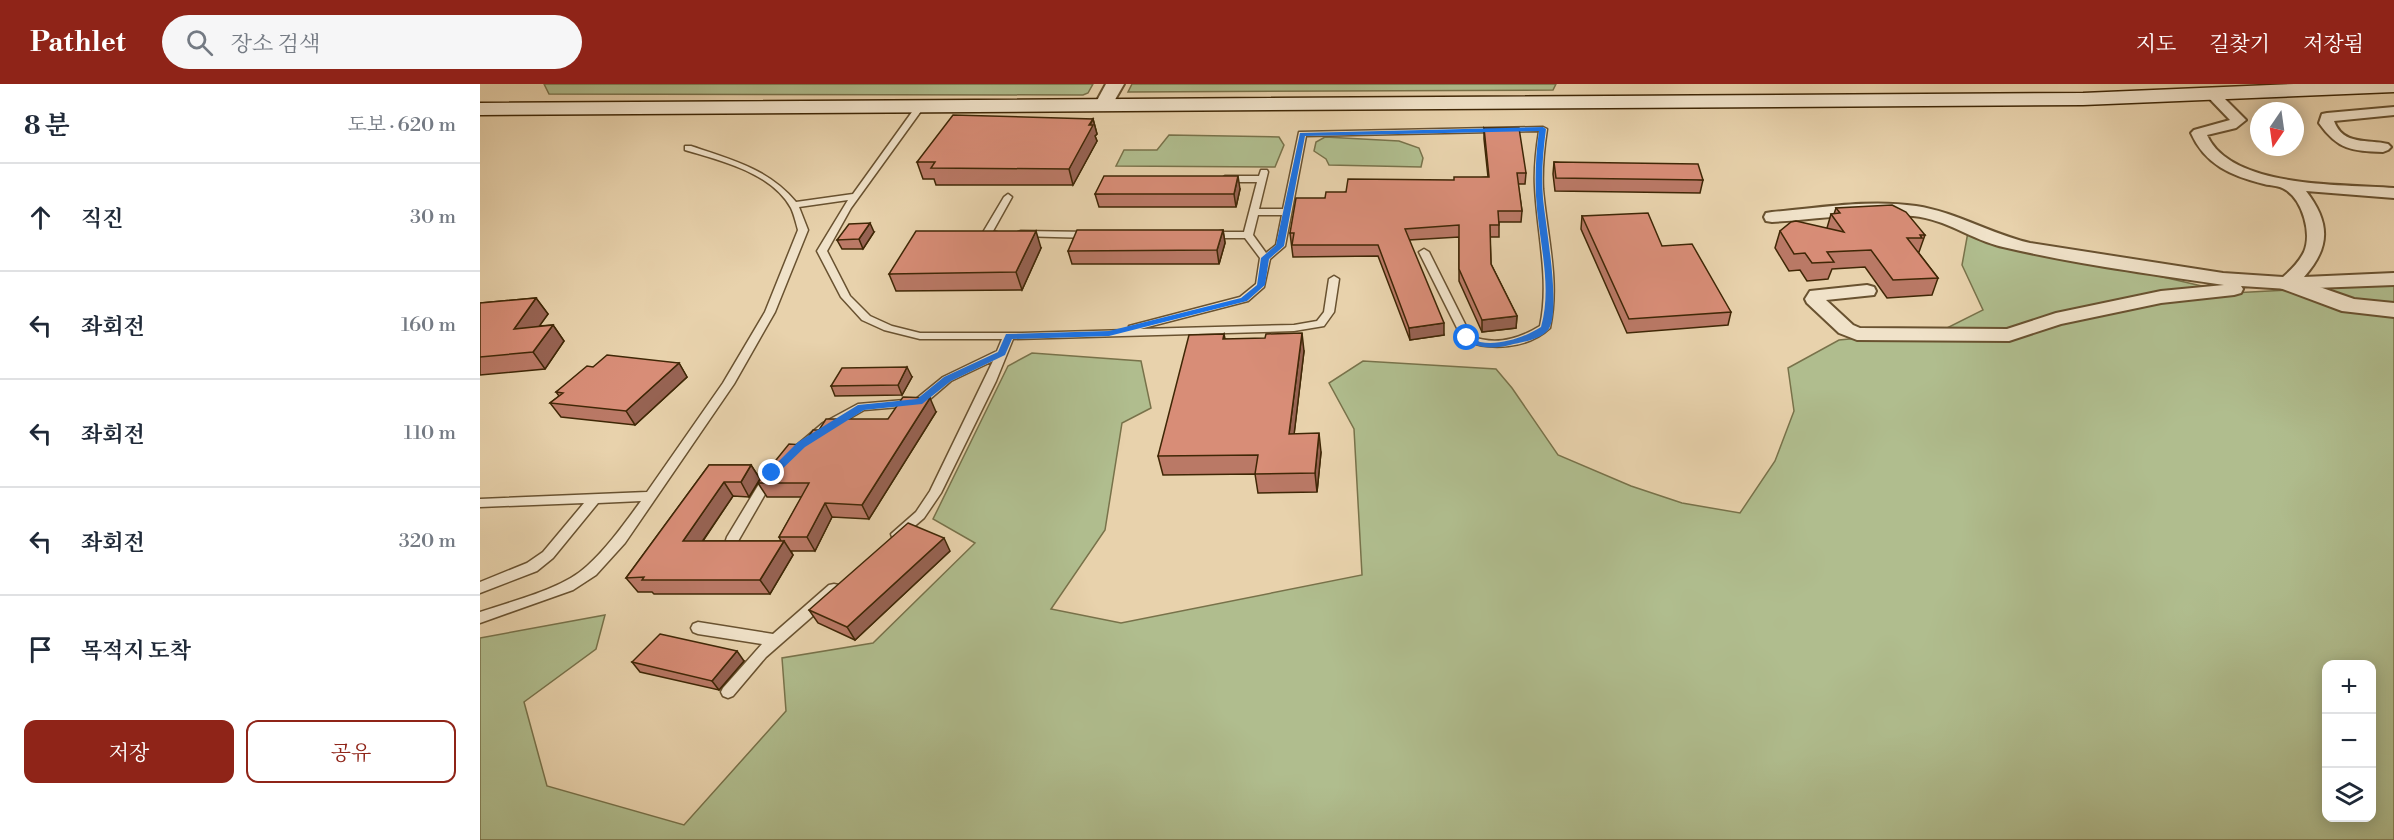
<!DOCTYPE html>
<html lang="ko">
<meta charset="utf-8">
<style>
body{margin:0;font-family:"Libre Bodoni","Noto Serif KR",serif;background:#f6f6f7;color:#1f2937}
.controls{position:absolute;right:18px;bottom:18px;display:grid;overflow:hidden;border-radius:12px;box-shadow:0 3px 15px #0003}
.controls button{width:54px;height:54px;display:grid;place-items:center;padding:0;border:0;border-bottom:2px solid #e0e1e3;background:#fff;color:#1f2937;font:30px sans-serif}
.compass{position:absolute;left:1770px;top:18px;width:54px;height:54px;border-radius:50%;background:#fff;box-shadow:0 3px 15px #0003;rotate:193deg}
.stop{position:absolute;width:18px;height:18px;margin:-14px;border:4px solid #1a73e8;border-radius:50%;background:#fff}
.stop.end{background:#1a73e8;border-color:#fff;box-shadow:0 2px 6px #0008}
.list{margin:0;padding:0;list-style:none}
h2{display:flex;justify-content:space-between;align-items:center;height:78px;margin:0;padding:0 24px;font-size:26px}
h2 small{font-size:20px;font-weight:400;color:#747a83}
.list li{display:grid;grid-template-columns:39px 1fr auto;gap:18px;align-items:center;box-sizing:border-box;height:108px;padding:0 24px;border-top:2px solid #e0e1e3}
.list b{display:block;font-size:22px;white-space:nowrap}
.list em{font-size:20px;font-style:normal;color:#747a83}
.actions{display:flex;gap:12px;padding:18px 24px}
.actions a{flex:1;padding:14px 0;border:2px solid #8f2418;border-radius:12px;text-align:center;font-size:21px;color:#8f2418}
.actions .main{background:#8f2418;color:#fff}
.icon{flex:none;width:33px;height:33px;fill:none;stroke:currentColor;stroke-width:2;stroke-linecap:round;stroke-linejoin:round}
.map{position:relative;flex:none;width:1914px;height:756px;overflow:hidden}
header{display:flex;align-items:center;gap:36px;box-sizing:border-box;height:84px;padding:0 30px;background:#8f2418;color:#fff}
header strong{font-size:28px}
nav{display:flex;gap:33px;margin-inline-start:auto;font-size:21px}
.search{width:420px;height:54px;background:#f6f6f7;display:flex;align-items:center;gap:15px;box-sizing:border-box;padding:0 21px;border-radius:33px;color:#747a83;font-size:22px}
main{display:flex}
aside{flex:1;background:#fff}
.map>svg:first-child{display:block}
.green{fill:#b0bd8e;stroke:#78724a;stroke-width:1.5;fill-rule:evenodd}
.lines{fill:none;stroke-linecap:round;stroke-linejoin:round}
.service-casing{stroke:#695230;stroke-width:3}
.minor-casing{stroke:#695230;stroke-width:4}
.tertiary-casing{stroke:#695230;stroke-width:4}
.secondary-casing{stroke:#3f2706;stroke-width:3}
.service{fill:#f0e2c9;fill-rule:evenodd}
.minor{fill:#f0e2c9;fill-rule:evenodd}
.tertiary{fill:#f0e2c9;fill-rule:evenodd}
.secondary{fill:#f0e2c9;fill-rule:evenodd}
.wall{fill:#ba7966;stroke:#3f2706;stroke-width:1.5}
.shaded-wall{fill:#976353;stroke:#3f2706;stroke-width:1.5}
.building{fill:#d88d77;stroke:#3f2706;stroke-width:1.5}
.route{fill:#1a73e8}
</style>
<header>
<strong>Pathlet</strong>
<div class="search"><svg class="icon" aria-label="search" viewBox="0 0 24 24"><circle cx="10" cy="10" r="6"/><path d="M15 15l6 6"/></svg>장소 검색</div>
<nav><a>지도</a><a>길찾기</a><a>저장됨</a></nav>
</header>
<main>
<aside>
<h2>8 분<small>도보 · 620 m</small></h2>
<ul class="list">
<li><svg class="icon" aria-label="ahead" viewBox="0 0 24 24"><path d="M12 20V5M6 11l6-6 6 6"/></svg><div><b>직진</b></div><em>30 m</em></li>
<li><svg class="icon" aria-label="left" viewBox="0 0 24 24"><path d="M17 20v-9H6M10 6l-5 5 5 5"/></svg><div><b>좌회전</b></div><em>160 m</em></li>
<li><svg class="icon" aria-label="left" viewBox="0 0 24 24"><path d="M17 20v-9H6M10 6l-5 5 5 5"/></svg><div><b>좌회전</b></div><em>110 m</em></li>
<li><svg class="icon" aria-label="left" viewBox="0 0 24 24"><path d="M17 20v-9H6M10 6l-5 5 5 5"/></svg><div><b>좌회전</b></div><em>320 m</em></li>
<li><svg class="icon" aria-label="arrive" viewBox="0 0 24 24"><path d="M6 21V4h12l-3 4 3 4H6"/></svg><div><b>목적지 도착</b></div></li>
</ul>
<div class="actions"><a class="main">저장</a><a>공유</a></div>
</aside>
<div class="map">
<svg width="1914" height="756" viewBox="0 0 1914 756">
<rect width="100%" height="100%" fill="#e8d2ac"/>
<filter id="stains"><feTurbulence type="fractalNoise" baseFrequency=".00333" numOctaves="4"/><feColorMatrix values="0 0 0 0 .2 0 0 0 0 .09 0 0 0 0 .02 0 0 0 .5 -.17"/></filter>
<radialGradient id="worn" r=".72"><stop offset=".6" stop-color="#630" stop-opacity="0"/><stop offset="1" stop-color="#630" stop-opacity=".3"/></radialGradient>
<!-- green -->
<g class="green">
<polygon points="64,0 613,0 608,9 603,11 69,10"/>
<polygon points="652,0 1076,0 1073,6 648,8"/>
<polygon points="689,51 799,53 804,61 795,83 636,82 644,66 677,66"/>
<polygon points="845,53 919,57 939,64 943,74 941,83 849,81 846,75 834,67 836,58"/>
<path d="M 1488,148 L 1752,209 L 1914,200 L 1914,756 L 0,756 L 0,554 L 125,531 L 116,565 L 44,618 L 67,702 L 204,741 L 306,627 L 302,574 L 393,559 L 495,459 L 453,435 L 528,282 L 552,269 L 661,277 L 671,324 L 642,339 L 625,446 L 571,525 L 641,539 L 882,491 L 874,345 L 849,299 L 883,277 L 1016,285 L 1032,304 L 1078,371 L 1151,402 L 1202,419 L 1260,429 L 1295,377 L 1314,327 L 1308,284 L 1359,256 L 1463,246 L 1503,226 L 1482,181 ZM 1846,580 L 1892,580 L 1892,734 L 1846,734 Z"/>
</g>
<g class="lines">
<!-- service casing -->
<g class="service-casing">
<g id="service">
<path d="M 437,21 L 444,23 L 371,124 L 347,167 L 370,212 L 390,232 L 412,242 L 440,249 L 542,249 L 649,246 L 649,242 L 760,213 L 776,200 L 780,174 L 765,154 L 727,154 L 722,151 L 727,148 L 764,148 L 777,98 L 745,98 L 741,95 L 745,92 L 779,92 L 781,86 L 787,86 L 788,88 L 779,125 L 803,125 L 819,48 L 1063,43 L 1067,45 C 1064,65 1062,85 1063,105 C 1067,152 1080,197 1070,244 C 1048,265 1010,267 983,256 L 939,168 L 944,165 L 949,168 L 991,252 C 1015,262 1039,255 1060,242 C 1070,196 1057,150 1055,103 C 1054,85 1056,66 1059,47 L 826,52 L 805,162 L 790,175 L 784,203 L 768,217 L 660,245 L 814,241 L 837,237 L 844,228 L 849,195 L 854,192 L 859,195 L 854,228 L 844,242 L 814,247 L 533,255 L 516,297 L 461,409 L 444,434 L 422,453 L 412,453 L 411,450 L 436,428 L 450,407 L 513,277 L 471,297 L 443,321 L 384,326 L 351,345 L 314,375 L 310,376 L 304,372 L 343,339 L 378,320 L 436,315 L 463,293 L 517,267 L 522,255 L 440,255 L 404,246 L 382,236 L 361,213 L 337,167 L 368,116 L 319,123 L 328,146 L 295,228 L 254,300 L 145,459 L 116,491 L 93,506 L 0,539 L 0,528 C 32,517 83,505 107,482 C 128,463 144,440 161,417 L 118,419 L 73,474 L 57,487 L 0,509 L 0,498 L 47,479 L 63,468 L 104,419 L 0,423 L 0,415 L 167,408 L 243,299 L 285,228 L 318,146 C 316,139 314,130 311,124 C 291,88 241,77 205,66 L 205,62 L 211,62 C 250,75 289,85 316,118 L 373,110 ZM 778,131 L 802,131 L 796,161 L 786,169 L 773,151 Z"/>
<polygon points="528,110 532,113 513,147 523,150 518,153 504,152 502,150 524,113"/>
<polygon points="541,147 611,148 616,151 611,154 538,152 538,148"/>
<polygon points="289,389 295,393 257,459 247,459 246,456 247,453 285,390"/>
<polygon points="354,500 359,501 361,505 359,509 286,573 253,612 248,614 243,612 241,608 243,604 282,560 218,550 213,548 211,544 213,540 218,538 293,550 349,501"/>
</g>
</g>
<!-- minor casing -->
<g class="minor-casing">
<g id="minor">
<path d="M 1733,7 L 1738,8 L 1766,36 L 1756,44 L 1727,51 C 1751,105 1864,100 1914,104 L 1914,114 L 1826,107 C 1850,138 1851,163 1824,193 L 1914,189 L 1914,201 L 1808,205 L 1761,202 L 1763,205 L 1761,209 L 1754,211 L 1681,219 L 1581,240 L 1529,257 L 1377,256 L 1359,249 L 1327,219 L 1325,215 L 1330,207 L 1387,201 L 1394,203 L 1396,207 L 1394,211 L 1346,216 L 1373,241 L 1380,244 L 1527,245 L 1576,229 L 1681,207 L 1744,201 C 1670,190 1595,180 1523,163 C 1492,156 1466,135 1433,132 C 1386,127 1339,135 1292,138 L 1286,137 L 1284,133 L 1286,129 L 1292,128 C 1339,124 1389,115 1436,122 C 1476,128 1511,150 1550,159 L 1743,189 L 1803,193 C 1811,186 1819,178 1824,168 C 1832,150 1823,117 1806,106 C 1799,101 1791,102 1784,100 C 1752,92 1725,81 1711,49 L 1714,46 L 1750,36 L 1726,11 Z"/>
<path d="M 1914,23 L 1914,31 L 1854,37 C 1863,62 1888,55 1908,60 L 1911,63 L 1908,66 L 1903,68 C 1872,67 1858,66 1839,39 L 1842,30 L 1847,29 Z"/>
</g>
</g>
<!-- tertiary casing -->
<g class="tertiary-casing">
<g id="tertiary">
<polygon points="626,0 644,0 629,26 617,26 614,22"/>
<polygon points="1808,192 1874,215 1914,219 1914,233 1862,227 1800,204 1796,199 1800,194"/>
</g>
</g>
<!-- secondary casing -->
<g class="secondary-casing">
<polygon id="secondary" points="1814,0 1914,0 1914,8 1603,21 0,31 0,19 1603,9"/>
</g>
<!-- service -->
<use href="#service" class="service"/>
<!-- minor -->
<use href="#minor" class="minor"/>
<!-- tertiary -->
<use href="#tertiary" class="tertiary"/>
<!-- secondary -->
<use href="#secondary" class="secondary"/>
</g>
<!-- wall -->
<g class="wall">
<polygon points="613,35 617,50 615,52 617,57 593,101 456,101 454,95 443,95 437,78"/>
<polygon points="1004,44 1046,89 1045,100 1038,100 1042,127 1041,138 1019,138 1019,153 1010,153 1011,180 1037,232 1036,244 1002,248 979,197 979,153 929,156 964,251 930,256 898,172 813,173 810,149 845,114 866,108 1008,93 1004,55"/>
<polygon points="1074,78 1223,96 1220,109 1075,107 1073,90"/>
<polygon points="760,105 756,123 619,123 615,110"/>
<polygon points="1356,124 1445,151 1439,168 1438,168 1458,194 1452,211 1407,214 1385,183 1352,185 1348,195 1327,197 1320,186 1309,187 1295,164 1300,147 1347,144 1351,130 1354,130"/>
<polygon points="1102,132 1182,162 1251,228 1248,241 1147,249 1101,145"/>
<polygon points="743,146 745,159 739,180 592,180 588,167"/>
<polygon points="394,148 383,165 362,165 357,156"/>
<polygon points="561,164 542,206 416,207 409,190"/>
<polygon points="56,214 68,230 59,242 73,241 84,257 65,285 0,291 0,219"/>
<polygon points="744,250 745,255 824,267 814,350 841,368 837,408 778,409 775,390 683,391 678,372"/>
<polygon points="199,279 207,293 155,341 81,333 70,319 79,312 76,308 113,283"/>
<polygon points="432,293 422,311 355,312 351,302"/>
<polygon points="456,328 389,435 352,433 335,467 311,467 313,471 290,510 174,510 172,508 158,508 146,494 229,381 271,381 280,395 269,413 253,412 223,457 301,457 299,453 322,413 287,413 278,399 292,381 323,361 339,346"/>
<polygon points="470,467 375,556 338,539 329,526"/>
<polygon points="264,577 239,606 160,588 152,578"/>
</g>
<!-- shaded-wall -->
<g class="shaded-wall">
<polygon points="613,35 617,50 615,52 617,57 593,101 589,85"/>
<polygon points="758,92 760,105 756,123 754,110"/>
<polygon points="390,139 394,148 383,165 379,155"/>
<polygon points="743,146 745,159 739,180 737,166"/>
<polygon points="556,147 561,164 542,206 536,188"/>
<polygon points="56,214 68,230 46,261 34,245"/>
<polygon points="1037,232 1036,244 1002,248 1002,236"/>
<polygon points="964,239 964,251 930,256 929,244"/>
<polygon points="73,241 84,257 65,285 53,268"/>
<polygon points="822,249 824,267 812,368 809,350"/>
<polygon points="199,279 207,293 155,341 146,327"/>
<polygon points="427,283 432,293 422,311 418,301"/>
<polygon points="450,314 456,328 389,435 382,421"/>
<polygon points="839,349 841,368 837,408 835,389"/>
<polygon points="271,381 280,395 269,413 261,398"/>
<polygon points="244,398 253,412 213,471 203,457"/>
<polygon points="345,419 352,433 335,467 327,453"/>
<polygon points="464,454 470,467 375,556 367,543"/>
<polygon points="304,457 313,471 290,510 280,496"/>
<polygon points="257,567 264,577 239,606 232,597"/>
</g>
<!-- building -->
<g class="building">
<polygon points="473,31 613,35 609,41 613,41 589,85 451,84 455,78 437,78"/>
<polygon points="1004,44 1039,44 1046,89 1037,89 1042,127 1018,127 1019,141 1010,141 1011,180 1037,232 1002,236 979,185 979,141 925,145 964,239 929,244 898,161 812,161 814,149 810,149 816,114 845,114 846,108 866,108 868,95 974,96 974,93 1009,93"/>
<polygon points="1074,78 1218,80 1223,96 1076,94"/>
<polygon points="624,92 758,92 754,110 615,110"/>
<polygon points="1412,121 1426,128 1445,151 1440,151 1442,154 1427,154 1458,194 1413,196 1391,166 1347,168 1354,178 1332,179 1325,169 1314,170 1300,147 1311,138 1316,137 1364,148 1351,130 1360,129 1356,124"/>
<polygon points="1168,129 1182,162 1212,160 1251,228 1149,235 1102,132"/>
<polygon points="390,139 379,155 357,156 369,140"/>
<polygon points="597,146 743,146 737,166 588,167"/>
<polygon points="436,147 556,147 536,188 409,190"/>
<polygon points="56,214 34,245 73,241 53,268 0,273 0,219"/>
<polygon points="822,249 809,350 839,349 835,389 775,390 778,371 678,372 709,251 744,250 743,255 785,254 786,250"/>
<polygon points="127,271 199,279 146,327 70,319 83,309 76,308 107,282 113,283"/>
<polygon points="427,283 418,301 351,302 362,284"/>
<polygon points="423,313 450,314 382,421 345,419 327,453 299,453 329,399 278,399 289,381 292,381 309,360 323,361 333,346 339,346 346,335 408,335"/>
<polygon points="229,381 271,381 261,398 244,398 203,457 304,457 280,496 162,496 164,493 146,494"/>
<polygon points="428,439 464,454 367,543 329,526"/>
<polygon points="180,550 257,567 232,597 152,578"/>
</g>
<!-- route -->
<path class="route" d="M 1063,43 L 1066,45 C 1063,67 1061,91 1063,114 C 1065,138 1082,229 1068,246 C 1060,256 1042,258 1030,261 C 1015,265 995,265 983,254 L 987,251 C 991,253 996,256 1000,258 C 1020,262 1045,253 1061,243 C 1073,201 1058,155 1056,112 C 1055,91 1056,68 1059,47 L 825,52 L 804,162 L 789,175 L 785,201 L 767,217 L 629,252 L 532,255 L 525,271 L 471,297 L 442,320 L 384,326 L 325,363 L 295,392 L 288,392 L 287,389 L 318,358 L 378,321 L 437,315 L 464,293 L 518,268 L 526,250 L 629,247 L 761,214 L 777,201 L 781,174 L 796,161 L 820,49 Z"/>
<rect width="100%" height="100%" filter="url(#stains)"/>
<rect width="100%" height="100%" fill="url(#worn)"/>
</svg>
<div class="controls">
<button>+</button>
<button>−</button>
<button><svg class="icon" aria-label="layers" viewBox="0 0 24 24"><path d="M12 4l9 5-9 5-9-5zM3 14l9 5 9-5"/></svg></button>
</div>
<svg class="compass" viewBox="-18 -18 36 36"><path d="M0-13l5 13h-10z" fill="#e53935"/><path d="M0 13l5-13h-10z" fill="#747a83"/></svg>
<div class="stop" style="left:987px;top:254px"></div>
<div class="stop end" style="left:292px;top:389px"></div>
</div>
</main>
